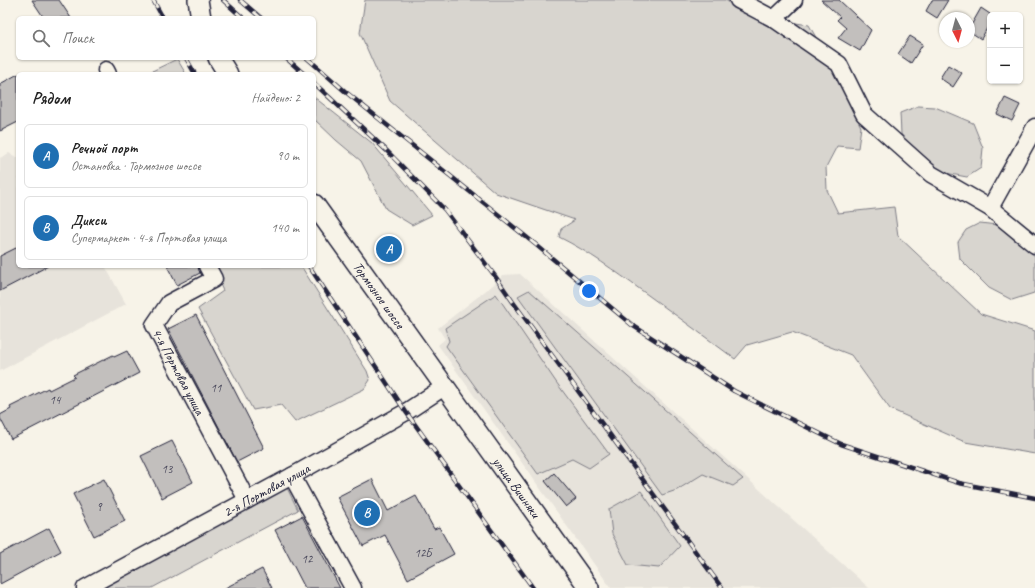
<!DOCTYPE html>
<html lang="ru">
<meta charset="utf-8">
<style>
body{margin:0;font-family:Caveat,sans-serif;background:#f6f6f6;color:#222}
.controls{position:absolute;right:12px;top:12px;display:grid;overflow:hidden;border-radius:6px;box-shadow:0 1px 3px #0004}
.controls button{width:36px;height:36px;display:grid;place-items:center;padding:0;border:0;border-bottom:1px solid #e0e0e0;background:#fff;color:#222;font:20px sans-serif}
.compass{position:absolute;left:939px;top:12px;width:36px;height:36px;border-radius:50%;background:#fff;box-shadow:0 1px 3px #0004;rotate:174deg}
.you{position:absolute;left:589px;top:291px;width:14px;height:14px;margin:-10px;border:3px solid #fff;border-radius:50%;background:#1a73e8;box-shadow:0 0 0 6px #1a73e833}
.badge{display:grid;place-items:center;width:26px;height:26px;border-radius:50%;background:#1f6fb2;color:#fff;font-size:13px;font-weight:700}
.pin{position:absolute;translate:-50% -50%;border:2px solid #fff;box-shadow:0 1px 4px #0006}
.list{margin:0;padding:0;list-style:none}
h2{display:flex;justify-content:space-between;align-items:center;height:52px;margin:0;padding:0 16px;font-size:17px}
h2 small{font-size:13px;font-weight:400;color:#767676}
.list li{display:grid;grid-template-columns:26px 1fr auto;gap:12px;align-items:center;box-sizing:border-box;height:64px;margin:0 8px 8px;padding:0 8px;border:1px solid #e0e0e0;border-radius:6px}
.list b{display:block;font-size:15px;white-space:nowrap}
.list p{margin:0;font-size:13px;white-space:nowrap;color:#767676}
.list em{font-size:13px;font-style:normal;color:#767676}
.icon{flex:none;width:22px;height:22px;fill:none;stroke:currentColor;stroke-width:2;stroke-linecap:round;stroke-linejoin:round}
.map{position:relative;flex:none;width:1035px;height:588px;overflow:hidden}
.search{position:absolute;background:#fff;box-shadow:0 1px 3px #0004;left:16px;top:16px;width:300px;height:44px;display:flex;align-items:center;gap:10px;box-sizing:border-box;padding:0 14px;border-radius:6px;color:#767676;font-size:15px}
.panel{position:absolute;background:#fff;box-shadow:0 1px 3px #0004;left:16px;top:72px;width:300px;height:196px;border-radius:6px}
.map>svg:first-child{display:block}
.built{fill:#e7e3db}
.green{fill:#d8d5cf;stroke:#7d7c85}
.building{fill:#c2bfbd;stroke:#22223b}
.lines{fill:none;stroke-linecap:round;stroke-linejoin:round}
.minor-casing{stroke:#22223b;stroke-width:19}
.tertiary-casing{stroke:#22223b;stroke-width:22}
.minor{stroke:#f7f3e8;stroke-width:16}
.tertiary{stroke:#f7f3e8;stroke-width:19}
.rail-casing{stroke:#22223b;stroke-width:4.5}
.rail{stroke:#f7f3e8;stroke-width:3;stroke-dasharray:9;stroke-linecap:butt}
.labels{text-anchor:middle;stroke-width:3;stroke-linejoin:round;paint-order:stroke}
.number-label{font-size:12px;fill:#4a495c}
.street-label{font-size:14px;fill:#22223b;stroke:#f7f3e8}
</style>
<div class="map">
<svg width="1035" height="588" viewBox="0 0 1035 588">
<rect width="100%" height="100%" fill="#f7f3e8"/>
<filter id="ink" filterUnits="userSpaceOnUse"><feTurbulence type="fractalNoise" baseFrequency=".025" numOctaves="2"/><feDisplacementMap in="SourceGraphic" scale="8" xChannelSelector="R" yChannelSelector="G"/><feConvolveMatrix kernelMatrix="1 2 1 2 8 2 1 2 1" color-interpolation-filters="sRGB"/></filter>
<g filter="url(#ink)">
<!-- built -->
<g class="built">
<polygon points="9,153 18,158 18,266 105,266 126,304 0,371 0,158"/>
<polygon points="520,274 869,588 611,588 438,345 445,339 438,328 498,281 503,275"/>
</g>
<!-- green -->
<g class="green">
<path d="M 365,0 L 725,0 L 757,17 L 809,25 L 836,73 L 861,127 L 858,148 L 837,146 L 826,167 L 827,190 L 838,213 L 894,207 L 898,236 L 981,314 L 1035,331 L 1035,454 L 965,442 L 890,409 L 851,355 L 792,332 L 747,345 L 735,359 C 704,336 673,313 641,290 C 615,271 589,252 559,237 L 561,229 L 575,220 L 496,193 L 390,101 L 360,33 Z"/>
<polygon points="177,59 186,74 146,74"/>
<polygon points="314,97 372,143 432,215 412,225 386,209 361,161 336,140 314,119"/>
<polygon points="918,106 935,107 973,123 983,148 981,168 967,177 945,173 915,153 901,134 900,113"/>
<polygon points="980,223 997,225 1035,256 1035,290 1034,293 1012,300 989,288 960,259 958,242 966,230"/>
<polygon points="212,266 301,266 367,371 370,380 364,389 295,422 281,405 253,410 198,309 223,291"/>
<polygon points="529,290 610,361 743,479 733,486 703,474 677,490 662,495 518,296"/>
<polygon points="496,294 556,382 609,454 589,468 572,459 538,474 446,346 449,341 445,328"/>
<polygon points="287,488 298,510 152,588 102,588"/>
<polygon points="641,491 680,546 659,568 628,565 612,534 609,509"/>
</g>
<!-- building -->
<g class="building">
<polygon points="32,0 59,0 71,18 44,18"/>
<polygon points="821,0 839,0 871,30 860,51 838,38 846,28 837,20 840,17"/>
<polygon points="932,0 948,0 937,18 926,11"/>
<polygon points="981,8 990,14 990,23 981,39 969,31 969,29"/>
<polygon points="910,36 923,44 911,63 898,54"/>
<polygon points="948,65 962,73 953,87 940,78"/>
<polygon points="18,74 18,122 0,131 0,84"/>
<polygon points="1005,98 1020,105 1012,121 997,114"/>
<polygon points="18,247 18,266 48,266 0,291 0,256"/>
<polygon points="167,266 198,266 200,273 177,285"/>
<polygon points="196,315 264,448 237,462 168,329"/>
<polygon points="127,351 139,373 11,439 0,418 0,415 11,409 10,407 48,388 49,390 75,377 73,375 113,355 114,357"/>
<polygon points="172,441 193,482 162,498 141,456"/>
<polygon points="554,473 576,499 566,507 545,481"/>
<polygon points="104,479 125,521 94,536 73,494"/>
<polygon points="372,479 388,511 416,496 434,529 439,527 454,554 408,579 385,535 363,546 337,497"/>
<polygon points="302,516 340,588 305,588 275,530"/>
<polygon points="49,528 61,551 0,584 0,554"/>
<polygon points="262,569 272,588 225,588"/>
</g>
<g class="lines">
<!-- minor casing -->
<g class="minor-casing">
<g id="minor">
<polyline points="738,0 774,19 839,64 864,114 931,174 990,208 1035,245"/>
<polyline points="774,19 794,0"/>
<polyline points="106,70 108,74"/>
<polyline points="990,208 1035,127"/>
<path id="s1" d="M 207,266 L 214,279 L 169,303 L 154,325 L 247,500"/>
<polyline points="292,476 353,588"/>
<path id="s2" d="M 85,588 L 292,476 L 406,412 L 444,387"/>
</g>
</g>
<!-- tertiary casing -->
<g class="tertiary-casing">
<g id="tertiary">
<polyline points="198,0 201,18"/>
<polyline points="218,58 228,74"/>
<path id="s3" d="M 314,204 L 589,588"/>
</g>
</g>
<!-- minor -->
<use href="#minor" class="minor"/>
<!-- tertiary -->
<use href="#tertiary" class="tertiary"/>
<!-- rail casing -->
<g class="rail-casing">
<g id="rail">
<polyline points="153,0 163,18"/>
<polyline points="223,0 243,18"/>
<polyline points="240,0 261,18"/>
<polyline points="186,58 195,74"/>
<polyline points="286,58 304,74"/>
<polyline points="307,58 347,93 535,244 632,325 734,391 841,444 959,483 1035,498"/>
<polyline points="314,83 386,150 445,210 495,276 513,302 722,588"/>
<polyline points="309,266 406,412 533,588"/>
</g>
</g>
<!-- rail -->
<use href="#rail" class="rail"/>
</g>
</g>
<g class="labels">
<!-- number labels -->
<g class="number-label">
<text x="216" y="392">11</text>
<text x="55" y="404">14</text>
<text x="167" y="473">13</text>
<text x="99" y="511">9</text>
<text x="423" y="557">12Б</text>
<text x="307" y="563">12</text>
</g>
<!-- street labels -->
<g class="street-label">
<text dy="5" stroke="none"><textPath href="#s3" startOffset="112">Тормозное шоссе</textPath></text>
<text dy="5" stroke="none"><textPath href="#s1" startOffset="145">4-я Портовая улица</textPath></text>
<text dy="5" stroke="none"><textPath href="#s3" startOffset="348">улица Вишняки</textPath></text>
<text dy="5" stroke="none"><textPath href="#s2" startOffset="206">2-я Портовая улица</textPath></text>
</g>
</g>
</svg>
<div class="controls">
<button>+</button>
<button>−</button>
</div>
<svg class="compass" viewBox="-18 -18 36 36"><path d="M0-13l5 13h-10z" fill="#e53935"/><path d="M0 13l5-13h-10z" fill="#767676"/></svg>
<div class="you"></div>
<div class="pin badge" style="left:389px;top:249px">A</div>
<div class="pin badge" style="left:367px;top:513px">B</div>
<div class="search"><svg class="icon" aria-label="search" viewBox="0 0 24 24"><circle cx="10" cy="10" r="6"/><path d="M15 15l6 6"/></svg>Поиск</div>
<section class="panel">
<h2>Рядом<small>Найдено: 2</small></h2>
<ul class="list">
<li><span class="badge">A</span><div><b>Речной порт</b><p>Остановка · Тормозное шоссе</p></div><em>90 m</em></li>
<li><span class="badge">B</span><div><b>Дикси</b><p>Супермаркет · 4-я Портовая улица</p></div><em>140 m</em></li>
</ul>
</section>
</div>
